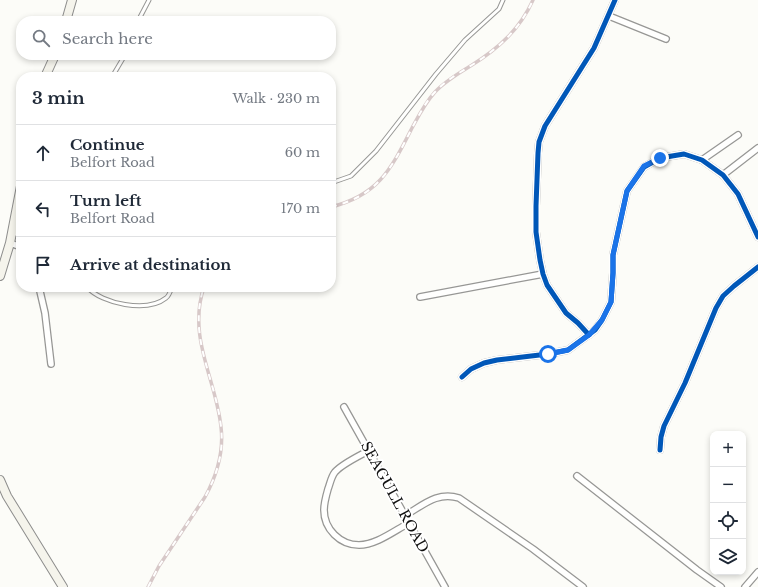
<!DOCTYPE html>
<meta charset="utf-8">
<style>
body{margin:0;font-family:"Libre Baskerville",serif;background:#f2f2f3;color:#1f2937}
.controls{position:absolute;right:12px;bottom:12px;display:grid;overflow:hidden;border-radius:8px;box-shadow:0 2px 6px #0003}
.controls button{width:36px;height:36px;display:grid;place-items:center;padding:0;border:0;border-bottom:1px solid #e0e1e3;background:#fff;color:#1f2937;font:20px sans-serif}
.stop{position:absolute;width:12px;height:12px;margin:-9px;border:3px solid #1a73e8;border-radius:50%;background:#fff}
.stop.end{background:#1a73e8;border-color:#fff;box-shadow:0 1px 4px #0008}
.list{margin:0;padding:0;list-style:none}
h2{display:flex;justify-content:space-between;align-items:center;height:52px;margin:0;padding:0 16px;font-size:17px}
h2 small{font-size:13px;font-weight:400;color:#747a83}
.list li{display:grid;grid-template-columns:26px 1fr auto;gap:12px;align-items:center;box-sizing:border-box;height:56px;padding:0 16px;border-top:1px solid #e0e1e3}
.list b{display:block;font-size:15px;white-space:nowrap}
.list p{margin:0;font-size:13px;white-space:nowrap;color:#747a83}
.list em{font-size:13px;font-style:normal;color:#747a83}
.icon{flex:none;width:22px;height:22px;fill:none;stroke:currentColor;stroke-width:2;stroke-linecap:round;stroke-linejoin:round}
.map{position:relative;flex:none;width:758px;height:587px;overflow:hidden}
.search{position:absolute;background:#fff;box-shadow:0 2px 6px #0003;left:16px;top:16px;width:320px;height:44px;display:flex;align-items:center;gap:10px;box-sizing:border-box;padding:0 14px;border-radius:16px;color:#747a83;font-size:15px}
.panel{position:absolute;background:#fff;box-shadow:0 2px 6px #0003;left:16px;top:72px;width:320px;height:220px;border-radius:16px}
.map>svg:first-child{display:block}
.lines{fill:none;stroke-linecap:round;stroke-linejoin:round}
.service-casing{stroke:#979795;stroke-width:5}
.minor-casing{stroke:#979795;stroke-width:8}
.secondary-casing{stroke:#8d8d8c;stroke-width:10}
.service{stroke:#fffffe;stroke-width:3}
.minor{stroke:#fffffe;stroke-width:5.5}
.secondary{stroke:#f5f4ec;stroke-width:8}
.rail-casing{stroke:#d7c8c8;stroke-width:3.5}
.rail{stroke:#fff;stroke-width:2;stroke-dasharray:6;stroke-linecap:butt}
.cycleway-casing{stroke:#fff;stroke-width:8}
.cycleway{stroke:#0057b8;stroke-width:5}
.route{stroke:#1a73e8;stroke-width:5}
.labels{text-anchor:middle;stroke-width:4;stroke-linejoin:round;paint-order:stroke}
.street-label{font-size:14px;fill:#111;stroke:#fff}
</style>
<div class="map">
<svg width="758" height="587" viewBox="0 0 758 587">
<rect width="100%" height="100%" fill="#fcfcf8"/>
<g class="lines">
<!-- service casing -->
<g class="service-casing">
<g id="service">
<polyline points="138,21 149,0"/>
<polyline points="112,77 125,55"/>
<polyline points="331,183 351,176 376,151 436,74 465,40 499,9 503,0"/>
<polyline points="12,234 21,234"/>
<path d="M 87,287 C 102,304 147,313 166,298 C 169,296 171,290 172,287"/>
</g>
</g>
<!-- minor casing -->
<g class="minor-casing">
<g id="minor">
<polyline points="609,16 666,39"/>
<polyline points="702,160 738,135"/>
<polyline points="723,175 758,148"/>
<polyline points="10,243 21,247"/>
<polyline points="39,287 45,313 51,364"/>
<polyline points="420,297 543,274"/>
<polyline points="589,335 578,323 566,313 547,285 543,274 540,260 536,232 536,206 538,153 539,142 545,126 594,48 615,0"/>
<polyline points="462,377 471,369 484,363 497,360 548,354 568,350 595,330 602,320 611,302 613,273 613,255 627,191 644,167 660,158 684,154 702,160 723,175 738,194 758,237"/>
<polyline points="344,407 445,587"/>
<polyline points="660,450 661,437 664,426 685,383 716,308 723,296 734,286 758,267"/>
<path d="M 368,451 C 359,456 342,464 335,472 C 331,477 330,484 328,489 C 326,496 324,503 324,510 C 324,529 340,545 359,545 C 376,545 394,531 409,523"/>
<polyline points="577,476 697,570 721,587"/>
<path d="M 406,515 C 423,505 438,491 459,498 L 533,549 L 583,587"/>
<polyline points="745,587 758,572"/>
</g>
</g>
<!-- secondary casing -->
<g class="secondary-casing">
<g id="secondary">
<polyline points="66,21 72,0"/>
<polyline points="45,77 55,55"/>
<polyline points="0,276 10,243 21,186"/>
<polyline points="0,480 7,496 63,587"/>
</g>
</g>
<!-- service -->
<use href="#service" class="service"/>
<!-- minor -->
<use href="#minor" class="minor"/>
<!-- secondary -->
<use href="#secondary" class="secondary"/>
<!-- rail casing -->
<g class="rail-casing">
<g id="rail">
<path d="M 331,207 C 379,195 391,169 412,128 C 419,115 425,103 435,92 C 445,81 459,73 472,65 C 499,48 520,29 533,0"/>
<path d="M 148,587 L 159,566 L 205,497 C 217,475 224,452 221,427 C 216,379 187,337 204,287"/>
</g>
</g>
<!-- rail -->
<use href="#rail" class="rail"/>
<!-- cycleway casing -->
<g class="cycleway-casing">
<g id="cycleway">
<polyline points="589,335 578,323 566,313 547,285 543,274 540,260 536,232 536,206 538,153 539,142 545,126 594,48 615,0"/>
<polyline points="462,377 471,369 484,363 497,360 548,354 568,350 595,330 602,320 611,302 613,273 613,255 627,191 644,167 660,158 684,154 702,160 723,175 738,194 758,237"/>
<polyline points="660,450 661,437 664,426 685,383 716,308 723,296 734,286 758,267"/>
</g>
</g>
<!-- cycleway -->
<use href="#cycleway" class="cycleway"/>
</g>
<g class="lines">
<!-- route -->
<polyline class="route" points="548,354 568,350 589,335 602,320 611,302 613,273 613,255 627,191 644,166 660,158"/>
</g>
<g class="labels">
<!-- street labels -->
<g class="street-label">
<text transform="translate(395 497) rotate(61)" y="5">SEAGULL ROAD</text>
</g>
</g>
</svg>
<div class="controls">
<button>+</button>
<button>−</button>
<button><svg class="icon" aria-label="locate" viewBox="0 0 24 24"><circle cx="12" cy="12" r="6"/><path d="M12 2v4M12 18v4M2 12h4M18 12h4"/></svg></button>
<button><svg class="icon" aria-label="layers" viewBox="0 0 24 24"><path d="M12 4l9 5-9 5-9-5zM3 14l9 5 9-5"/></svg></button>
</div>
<div class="stop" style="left:548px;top:354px"></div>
<div class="stop end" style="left:660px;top:158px"></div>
<div class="search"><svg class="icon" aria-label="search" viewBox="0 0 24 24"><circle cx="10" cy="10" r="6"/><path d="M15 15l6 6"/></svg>Search here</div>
<section class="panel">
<h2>3 min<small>Walk · 230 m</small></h2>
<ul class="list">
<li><svg class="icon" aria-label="ahead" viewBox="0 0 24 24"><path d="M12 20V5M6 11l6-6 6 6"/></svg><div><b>Continue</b><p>Belfort Road</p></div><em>60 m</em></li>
<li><svg class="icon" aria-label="left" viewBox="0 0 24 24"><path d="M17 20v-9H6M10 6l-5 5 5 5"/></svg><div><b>Turn left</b><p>Belfort Road</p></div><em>170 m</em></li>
<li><svg class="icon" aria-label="arrive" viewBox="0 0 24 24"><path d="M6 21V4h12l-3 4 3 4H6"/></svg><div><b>Arrive at destination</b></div></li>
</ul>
</section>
</div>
